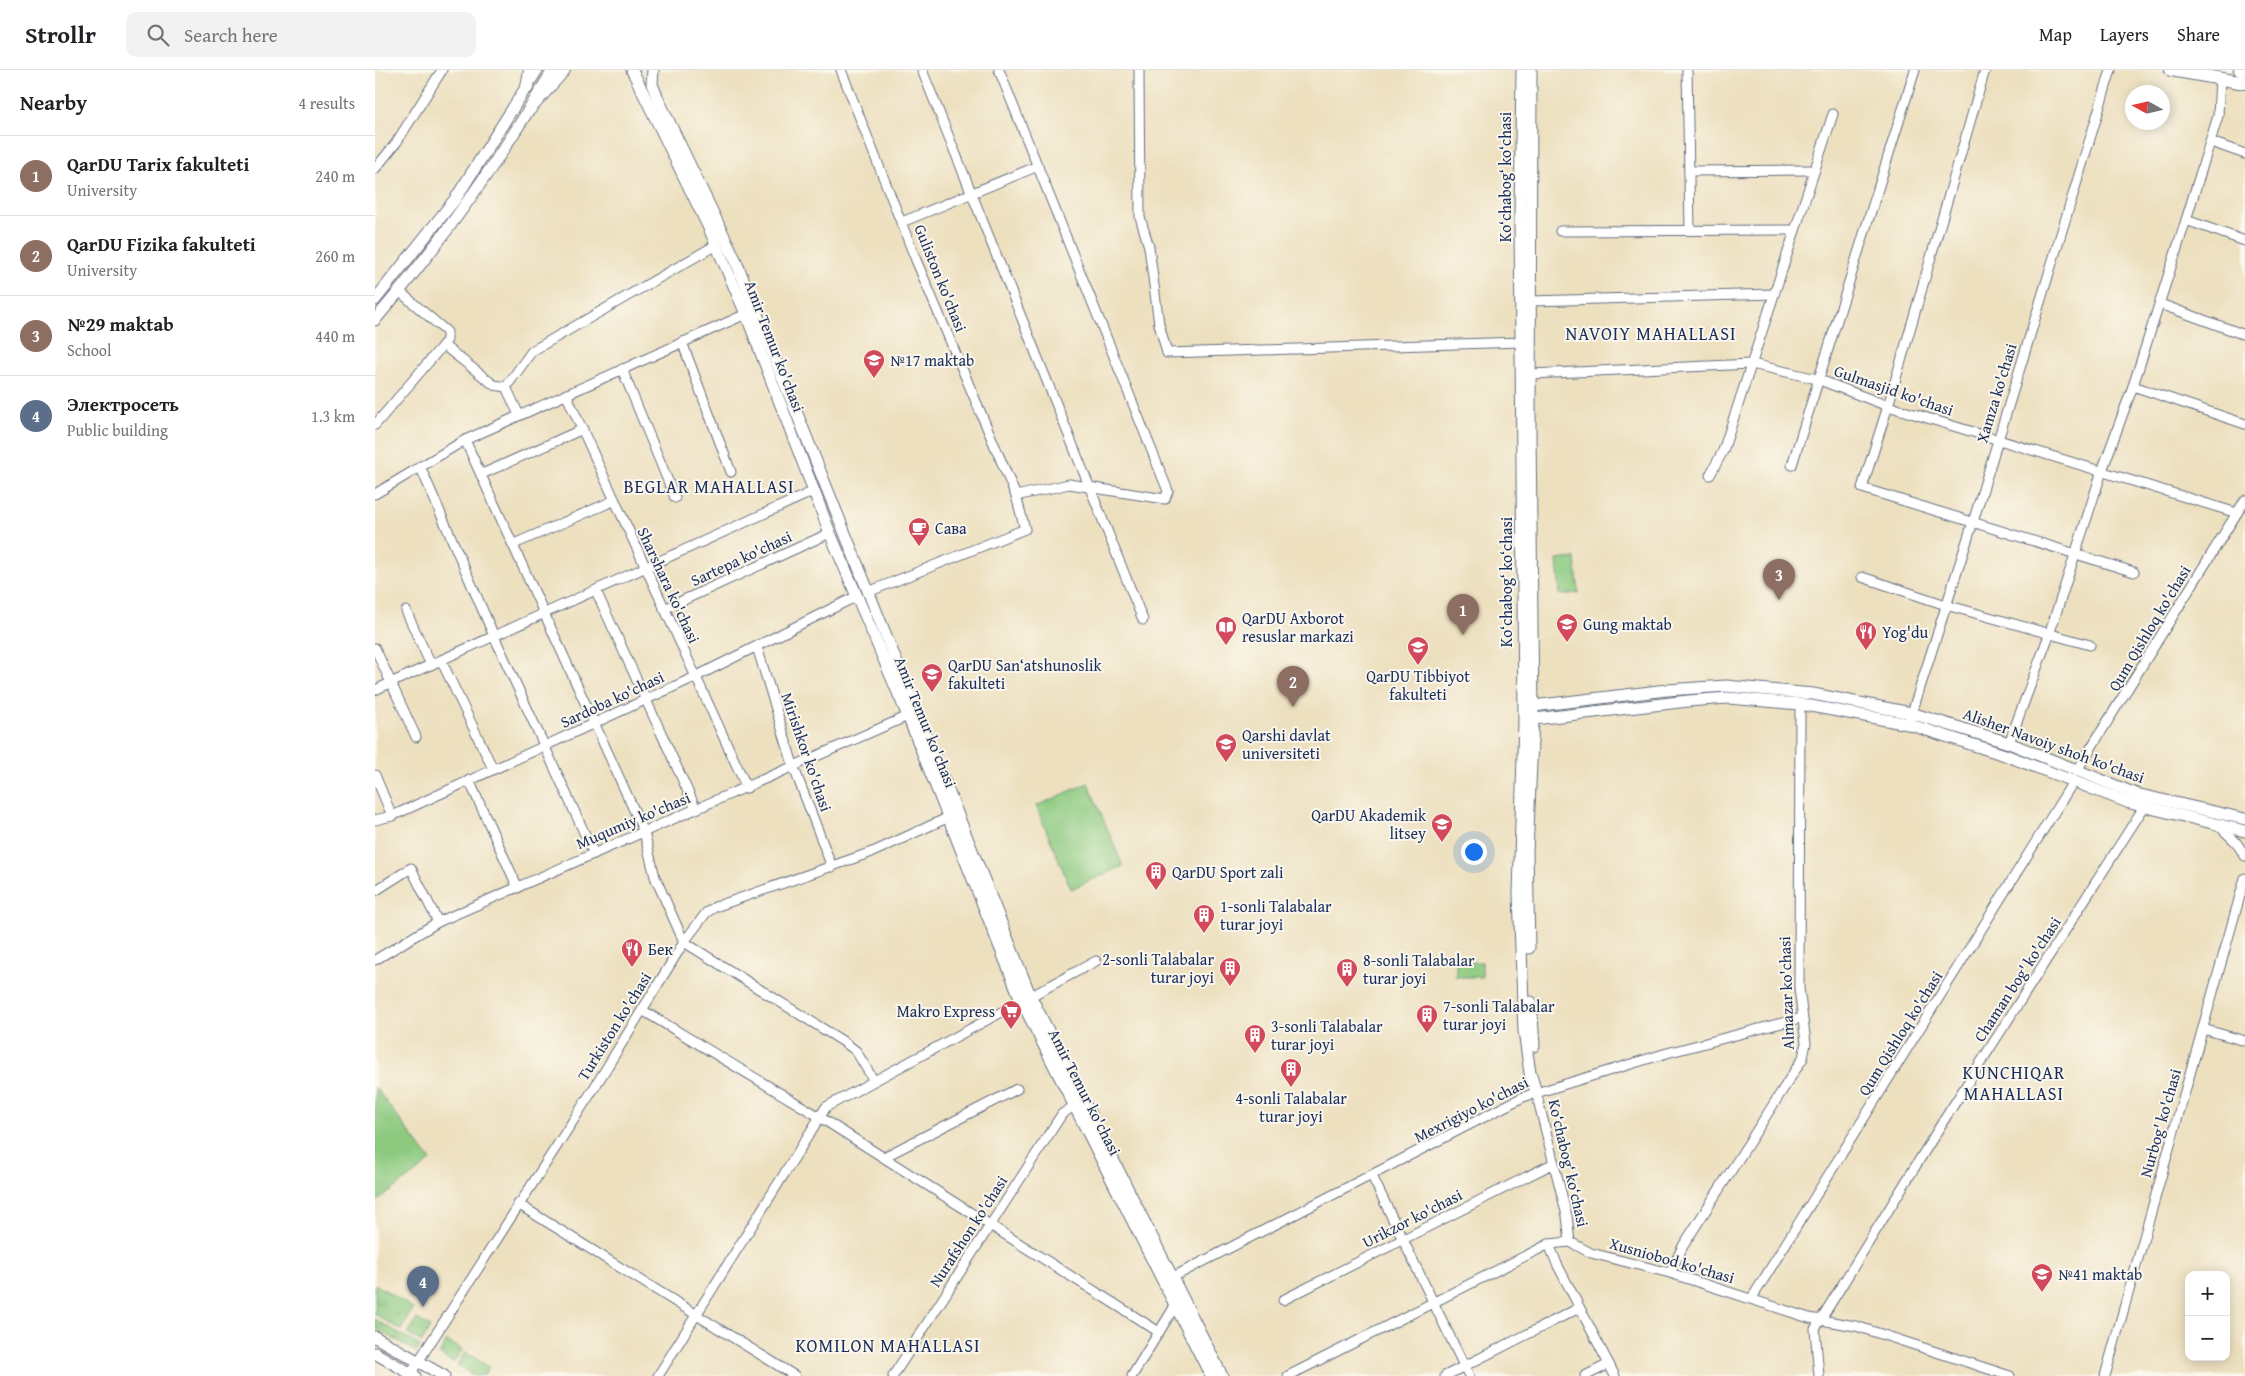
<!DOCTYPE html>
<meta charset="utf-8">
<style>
body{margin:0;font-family:"Gentium Book Plus",serif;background:#f2f2f2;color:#202124}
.controls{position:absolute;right:15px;bottom:15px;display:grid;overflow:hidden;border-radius:10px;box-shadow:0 2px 12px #0003}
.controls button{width:45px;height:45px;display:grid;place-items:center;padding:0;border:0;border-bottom:1px solid #e0e0e0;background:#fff;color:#202124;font:25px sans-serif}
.compass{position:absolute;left:1750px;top:15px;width:45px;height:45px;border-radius:50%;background:#fff;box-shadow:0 2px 12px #0003;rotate:278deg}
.you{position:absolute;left:1098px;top:781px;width:18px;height:18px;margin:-12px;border:4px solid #fff;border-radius:50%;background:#1a73e8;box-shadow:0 0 0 8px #1a73e833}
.badge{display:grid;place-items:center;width:32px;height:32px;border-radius:50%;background:#ea580c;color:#fff;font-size:16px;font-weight:700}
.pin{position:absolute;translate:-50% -41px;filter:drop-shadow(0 1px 2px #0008)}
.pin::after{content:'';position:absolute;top:26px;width:18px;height:15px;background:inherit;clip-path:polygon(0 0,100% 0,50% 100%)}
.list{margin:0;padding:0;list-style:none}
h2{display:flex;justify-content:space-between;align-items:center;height:65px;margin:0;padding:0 20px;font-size:21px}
h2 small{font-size:16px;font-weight:400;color:#757577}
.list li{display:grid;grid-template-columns:32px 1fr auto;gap:15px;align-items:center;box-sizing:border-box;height:80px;padding:0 20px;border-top:1px solid #e0e0e0}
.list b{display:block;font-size:19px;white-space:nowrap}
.list p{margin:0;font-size:16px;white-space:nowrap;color:#757577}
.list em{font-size:16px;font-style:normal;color:#757577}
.icon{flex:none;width:28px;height:28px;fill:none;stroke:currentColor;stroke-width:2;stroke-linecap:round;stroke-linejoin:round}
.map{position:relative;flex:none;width:1870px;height:1306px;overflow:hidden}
header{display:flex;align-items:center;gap:30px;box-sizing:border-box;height:70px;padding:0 25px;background:#fff;border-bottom:1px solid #e0e0e0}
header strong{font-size:24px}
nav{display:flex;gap:28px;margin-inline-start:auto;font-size:18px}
.search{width:350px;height:45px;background:#f2f2f2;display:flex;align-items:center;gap:12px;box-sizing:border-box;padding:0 18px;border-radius:10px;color:#757577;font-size:19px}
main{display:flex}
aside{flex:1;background:#fff}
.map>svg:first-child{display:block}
.grass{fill:url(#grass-tufts);stroke:#547c6f}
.pitch{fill:#8dca80;stroke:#547c6f}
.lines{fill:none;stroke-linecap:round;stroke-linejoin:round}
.minor-casing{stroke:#646d80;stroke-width:11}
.major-casing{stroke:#646d80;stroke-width:13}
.highway-casing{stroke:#646d80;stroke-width:14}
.minor{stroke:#fff;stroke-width:9}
.major{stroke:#fff;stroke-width:11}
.highway{stroke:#fff;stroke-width:12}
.labels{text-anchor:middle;stroke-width:4;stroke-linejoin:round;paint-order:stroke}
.street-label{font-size:16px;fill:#1b2f5e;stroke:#fbf7ec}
.poi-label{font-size:16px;fill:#1b2f5e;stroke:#fbf7ec;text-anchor:start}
.neighbourhood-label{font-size:18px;letter-spacing:1px;fill:#1b2f5e;stroke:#fbf7ec}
</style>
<header>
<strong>Strollr</strong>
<div class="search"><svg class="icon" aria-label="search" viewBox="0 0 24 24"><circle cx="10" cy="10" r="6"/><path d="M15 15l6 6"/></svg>Search here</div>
<nav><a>Map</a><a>Layers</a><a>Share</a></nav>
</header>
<main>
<aside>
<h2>Nearby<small>4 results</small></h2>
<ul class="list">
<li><span class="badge" style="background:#8d6e63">1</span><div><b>QarDU Tarix fakulteti</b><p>University</p></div><em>240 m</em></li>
<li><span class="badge" style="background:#8d6e63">2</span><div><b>QarDU Fizika fakulteti</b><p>University</p></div><em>260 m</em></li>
<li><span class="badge" style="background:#8d6e63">3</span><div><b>№29 maktab</b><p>School</p></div><em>440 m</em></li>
<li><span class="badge" style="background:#5c6f8a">4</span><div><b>Электросеть</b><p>Public building</p></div><em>1.3 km</em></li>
</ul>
</aside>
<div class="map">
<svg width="1870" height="1306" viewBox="0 0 1870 1306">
<defs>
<pattern id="grass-tufts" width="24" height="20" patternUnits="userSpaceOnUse" patternTransform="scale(1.25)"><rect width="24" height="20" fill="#8dca80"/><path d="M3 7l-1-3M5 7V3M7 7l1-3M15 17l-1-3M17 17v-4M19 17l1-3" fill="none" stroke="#72a46c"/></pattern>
</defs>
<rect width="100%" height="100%" fill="#fbf7ec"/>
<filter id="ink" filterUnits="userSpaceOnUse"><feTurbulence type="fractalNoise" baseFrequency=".02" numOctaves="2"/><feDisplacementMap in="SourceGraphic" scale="10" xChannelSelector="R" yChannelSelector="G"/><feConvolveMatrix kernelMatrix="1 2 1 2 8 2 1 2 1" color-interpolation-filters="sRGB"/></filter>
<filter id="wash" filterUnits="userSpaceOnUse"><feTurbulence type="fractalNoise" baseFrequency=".0096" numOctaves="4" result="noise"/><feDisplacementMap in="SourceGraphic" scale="20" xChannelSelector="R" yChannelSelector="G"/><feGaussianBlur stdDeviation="1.12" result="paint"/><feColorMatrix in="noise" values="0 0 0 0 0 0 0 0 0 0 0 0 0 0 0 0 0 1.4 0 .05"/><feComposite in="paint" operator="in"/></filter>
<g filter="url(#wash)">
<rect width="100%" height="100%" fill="#ede0bf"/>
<!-- grass -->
<g class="grass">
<polygon points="0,1214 38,1238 26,1260 0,1244"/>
<polygon points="0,1249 45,1276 42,1282 0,1258"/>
<polygon points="42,1249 55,1257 47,1272 32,1264"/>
<polygon points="72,1271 87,1280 78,1293 64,1284"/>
<polygon points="90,1282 114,1297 109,1305 99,1306 82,1295"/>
</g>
<!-- pitch -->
<g class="pitch">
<polygon points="1200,488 1204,523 1185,525 1182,490"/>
<polygon points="713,713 748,796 696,819 661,736"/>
<rect x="1081" y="892" width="26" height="15"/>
<polygon points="0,1017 56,1091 0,1133"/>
</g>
</g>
<g filter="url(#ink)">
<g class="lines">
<!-- minor casing -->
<g class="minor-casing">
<g id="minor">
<polyline points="466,0 541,190 641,426 650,459 493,522"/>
<polyline points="547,0 768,550"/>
<polyline points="624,0 793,421 790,429 694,414 641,426"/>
<polyline points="764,0 765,147 774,177 784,254 792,283 1147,272"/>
<polyline points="1312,0 1315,160"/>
<polyline points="1610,0 1513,336 1487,418 1759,502"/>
<polyline points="1836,72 1870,84"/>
<polyline points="0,99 21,73 67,0"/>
<polyline points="1314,101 1440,100"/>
<polyline points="1811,150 1870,171"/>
<polyline points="527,152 663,96"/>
<polyline points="1185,161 1420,160"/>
<polyline points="24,221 72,262 72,270 68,275"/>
<polyline points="1156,231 1399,224"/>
<polyline points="1785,234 1870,265"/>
<polyline points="307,272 356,402"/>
<polyline points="247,299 300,428"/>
<polyline points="1156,304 1377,294 1442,309 1513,336 1862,443"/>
<polyline points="1758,316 1870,354"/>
<polyline points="191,324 372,718"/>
<polyline points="144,345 131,317 157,281 341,175"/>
<polyline points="0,355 68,275 119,315 131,317"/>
<polyline points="90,370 269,762 280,807 309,872 469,972 481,981 499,1011"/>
<polyline points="1417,395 1540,0"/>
<polyline points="45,396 119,566 219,784"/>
<polyline points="107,404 208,359"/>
<polyline points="1335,405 1348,381 1458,44"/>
<polyline points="0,424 90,370 371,244"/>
<polyline points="139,474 238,431"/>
<polyline points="1487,507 1571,535 1715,575"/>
<polyline points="221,521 321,739"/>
<polyline points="289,539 455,463"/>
<polyline points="31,541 56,595"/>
<polyline points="382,577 419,698 457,797"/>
<polyline points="0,578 41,667"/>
<polyline points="66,590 118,699"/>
<polyline points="0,620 439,421"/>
<polyline points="1535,649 1598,452 1736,0"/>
<polyline points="1634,673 1674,565 1727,401 1758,316 1811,150 1843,46 1845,8"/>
<polyline points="1701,702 1870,430"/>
<polyline points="0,705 17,746"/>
<polyline points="94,710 143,818"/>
<polyline points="0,750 17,746 320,607 482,526"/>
<polyline points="1843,755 1861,772 1870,786"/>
<polyline points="0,821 36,798 63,852"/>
<polyline points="0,890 63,852 533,646"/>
<polyline points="267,940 443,1046 784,1262"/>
<polyline points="1828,959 1870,971"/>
<polyline points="1161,1022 1192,1146 1195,1172"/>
<polyline points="509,1087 642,1019"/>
<polyline points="997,1106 1094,1306"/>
<polyline points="143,1134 420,1306"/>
<polyline points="1174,1174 1182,1194 1240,1306"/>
<polyline points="1295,1203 1308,1176 1428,988 1431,973 1424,918 1425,634"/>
<polyline points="798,1207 1148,1027 1292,983 1426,948"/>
<polyline points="1377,1228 1698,712"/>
<polyline points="908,1230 1179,1093"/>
<polyline points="34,1306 221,1015 309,872 331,843 340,837 500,781 572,748"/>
<polyline points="283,1306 451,1037 721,891"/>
<polyline points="518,1306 687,1044 699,1036"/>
<polyline points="757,1306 800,1236"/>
<polyline points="913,1306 1174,1174 1195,1172 1216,1183 1295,1203 1434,1248 1481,1256 1635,1306"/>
<polyline points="1070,1306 1204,1238"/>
<polyline points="1210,1306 1234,1294"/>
<polyline points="1444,1306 1440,1259 1569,1050 1769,737"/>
<polyline points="1730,1306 1870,808"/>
</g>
</g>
<!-- major casing -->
<g class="major-casing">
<g id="major">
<polyline points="257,0 334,158 371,244 455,463 533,646 646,930 836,1306"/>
<polyline points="278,0 277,14 283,29 360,189 655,925 847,1306"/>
<polyline points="1147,0 1145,147 1149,650 1144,824 1149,961 1155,1003 1161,1022"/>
<polyline points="0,230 81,128 162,0"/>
<path d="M 0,250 C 66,173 126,88 178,0"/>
<polyline points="1150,637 1292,620 1351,616 1438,624 1536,643 1634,673 1761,724 1870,749"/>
<polyline points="1151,650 1313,631 1353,628 1425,634 1533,654 1630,685 1755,733 1870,761"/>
<polyline points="1154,878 1152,782 1158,649 1155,360 1156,0"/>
<polyline points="1156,932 1159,976"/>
<polyline points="0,1267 69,1306"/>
<polyline points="0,1283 40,1306"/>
</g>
</g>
<!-- highway casing -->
<g class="highway-casing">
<g id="highway">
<polyline points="1796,0 1870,13"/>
<polyline points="1865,0 1870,1"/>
<polyline points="152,18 155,0"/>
<polyline points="154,40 189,0"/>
</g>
</g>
<!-- minor -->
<use href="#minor" class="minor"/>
<!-- major -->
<use href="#major" class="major"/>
<!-- highway -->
<use href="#highway" class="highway"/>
</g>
</g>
<!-- icons -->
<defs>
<g id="school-pin" transform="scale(1.125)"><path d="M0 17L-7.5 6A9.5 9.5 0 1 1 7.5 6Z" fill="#d1495b" stroke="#fbf7ec"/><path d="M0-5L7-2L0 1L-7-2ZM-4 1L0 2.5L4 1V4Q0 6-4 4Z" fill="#fff"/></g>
<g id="cafe-pin" transform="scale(1.125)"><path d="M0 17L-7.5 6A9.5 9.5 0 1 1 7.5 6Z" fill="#d1495b" stroke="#fbf7ec"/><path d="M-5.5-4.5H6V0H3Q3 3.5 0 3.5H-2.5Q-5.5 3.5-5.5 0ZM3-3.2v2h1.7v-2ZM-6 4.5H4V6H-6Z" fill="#fff"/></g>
<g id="library-pin" transform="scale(1.125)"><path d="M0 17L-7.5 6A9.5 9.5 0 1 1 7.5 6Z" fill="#d1495b" stroke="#fbf7ec"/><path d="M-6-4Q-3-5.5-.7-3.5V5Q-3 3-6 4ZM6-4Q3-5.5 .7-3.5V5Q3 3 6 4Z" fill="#fff"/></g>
<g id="restaurant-pin" transform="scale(1.125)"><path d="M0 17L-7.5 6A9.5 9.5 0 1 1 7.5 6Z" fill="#d1495b" stroke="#fbf7ec"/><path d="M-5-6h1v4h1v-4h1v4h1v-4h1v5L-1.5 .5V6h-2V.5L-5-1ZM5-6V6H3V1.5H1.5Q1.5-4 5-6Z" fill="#fff"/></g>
<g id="university-pin" transform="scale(1.125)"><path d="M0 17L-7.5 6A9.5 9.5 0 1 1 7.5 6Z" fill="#d1495b" stroke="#fbf7ec"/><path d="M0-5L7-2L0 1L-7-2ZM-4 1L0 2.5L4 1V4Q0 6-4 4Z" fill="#fff"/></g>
<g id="building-pin" transform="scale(1.125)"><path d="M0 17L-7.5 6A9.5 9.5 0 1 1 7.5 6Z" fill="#d1495b" stroke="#fbf7ec"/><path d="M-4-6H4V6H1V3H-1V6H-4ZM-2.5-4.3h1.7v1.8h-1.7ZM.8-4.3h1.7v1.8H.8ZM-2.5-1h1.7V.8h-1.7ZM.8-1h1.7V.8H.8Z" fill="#fff"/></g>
<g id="supermarket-pin" transform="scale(1.125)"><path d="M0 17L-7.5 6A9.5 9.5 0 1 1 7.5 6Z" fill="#d1495b" stroke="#fbf7ec"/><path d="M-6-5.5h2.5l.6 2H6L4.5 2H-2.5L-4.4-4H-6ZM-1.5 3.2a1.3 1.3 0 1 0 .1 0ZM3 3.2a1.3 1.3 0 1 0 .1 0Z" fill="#fff"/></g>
</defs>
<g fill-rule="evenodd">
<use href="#school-pin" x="499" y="290"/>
<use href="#cafe-pin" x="544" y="458"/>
<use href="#school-pin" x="1192" y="554"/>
<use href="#library-pin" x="851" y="557"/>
<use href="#restaurant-pin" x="1491" y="562"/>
<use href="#university-pin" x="1043" y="577"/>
<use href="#university-pin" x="557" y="604"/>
<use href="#university-pin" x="851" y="674"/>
<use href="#school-pin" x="1067" y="754"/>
<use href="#building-pin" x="781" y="802"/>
<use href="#building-pin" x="829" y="845"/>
<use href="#restaurant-pin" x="257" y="879"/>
<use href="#building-pin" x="855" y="898"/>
<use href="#building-pin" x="972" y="899"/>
<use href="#supermarket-pin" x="636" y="941"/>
<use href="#building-pin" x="1052" y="945"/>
<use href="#building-pin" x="880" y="965"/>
<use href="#building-pin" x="916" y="999"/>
<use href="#school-pin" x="1667" y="1204"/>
</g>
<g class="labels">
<!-- street labels -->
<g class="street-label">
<text transform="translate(1130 107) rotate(-90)" y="6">Ko‘chabog‘ ko‘chasi</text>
<text transform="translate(566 208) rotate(68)" y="6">Guliston ko'chasi</text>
<text transform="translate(400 276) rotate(69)" y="6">Amir Temur ko'chasi</text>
<text transform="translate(1519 320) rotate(19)" y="6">Gulmasjid ko'chasi</text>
<text transform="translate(1621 323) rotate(-73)" y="6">Xamza ko'chasi</text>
<text transform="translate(366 488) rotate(-25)" y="6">Sartepa ko'chasi</text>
<text transform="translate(1131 512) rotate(-90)" y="6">Ko‘chabog‘ ko‘chasi</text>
<text transform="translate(294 515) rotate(65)" y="6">Sharshara ko'chasi</text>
<text transform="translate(1774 558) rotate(-59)" y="6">Qum Qishloq ko'chasi</text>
<text transform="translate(237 629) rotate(-25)" y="6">Sardoba ko'chasi</text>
<text transform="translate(551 652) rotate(68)" y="6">Amir Temur ko'chasi</text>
<text transform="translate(1679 675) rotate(20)" y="6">Alisher Navoiy shoh ko'chasi</text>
<text transform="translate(432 682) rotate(71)" y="6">Mirishkor ko'chasi</text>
<text transform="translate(258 750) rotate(-23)" y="6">Muqumiy ko'chasi</text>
<text transform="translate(1642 909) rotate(-57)" y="6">Chaman bog' ko'chasi</text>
<text transform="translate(1411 923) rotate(-92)" y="6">Almazar ko'chasi</text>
<text transform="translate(239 956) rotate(-58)" y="6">Turkiston ko'chasi</text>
<text transform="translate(1525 963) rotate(-58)" y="6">Qum Qishloq ko'chasi</text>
<text transform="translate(710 1022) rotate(63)" y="6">Amir Temur ko'chasi</text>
<text transform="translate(1096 1039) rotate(-27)" y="6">Mexrigiyo ko'chasi</text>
<text transform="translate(1785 1053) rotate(-74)" y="6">Nurbog' ko'chasi</text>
<text transform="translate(1194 1093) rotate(77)" y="6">Ko‘chabog‘ ko‘chasi</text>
<text transform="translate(1037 1148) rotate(-27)" y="6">Urikzor ko'chasi</text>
<text transform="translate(593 1161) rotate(-57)" y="6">Nurafshon ko'chasi</text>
<text transform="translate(1297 1190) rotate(16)" y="6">Xusniobod ko'chasi</text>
</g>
<!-- poi labels -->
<g class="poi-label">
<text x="515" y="296">№17 maktab</text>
<text x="560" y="464">Сава</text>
<text x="867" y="554">QarDU Axborot<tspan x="867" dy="18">resuslar markazi</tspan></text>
<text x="1208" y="560">Gung maktab</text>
<text x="1507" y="568">Yog'du</text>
<text x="573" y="601">QarDU San‘atshunoslik<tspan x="573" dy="18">fakulteti</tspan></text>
<text x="1043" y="612" text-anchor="middle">QarDU Tibbiyot<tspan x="1043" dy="18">fakulteti</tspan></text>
<text x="867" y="671">Qarshi davlat<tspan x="867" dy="18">universiteti</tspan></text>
<text x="1051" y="751" text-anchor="end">QarDU Akademik<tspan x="1051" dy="18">litsey</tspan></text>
<text x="797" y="808">QarDU Sport zali</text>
<text x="845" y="842">1-sonli Talabalar<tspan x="845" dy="18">turar joyi</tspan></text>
<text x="273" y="885">Бек</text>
<text x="839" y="895" text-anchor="end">2-sonli Talabalar<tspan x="839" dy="18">turar joyi</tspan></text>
<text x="988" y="896">8-sonli Talabalar<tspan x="988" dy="18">turar joyi</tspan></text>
<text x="1068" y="942">7-sonli Talabalar<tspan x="1068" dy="18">turar joyi</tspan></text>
<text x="620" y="947" text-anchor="end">Makro Express</text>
<text x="896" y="962">3-sonli Talabalar<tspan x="896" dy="18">turar joyi</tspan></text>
<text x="916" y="1034" text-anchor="middle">4-sonli Talabalar<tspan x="916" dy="18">turar joyi</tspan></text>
<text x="1683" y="1210">№41 maktab</text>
</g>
<!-- neighbourhood labels -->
<g class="neighbourhood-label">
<text x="1276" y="270">NAVOIY MAHALLASI</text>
<text x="334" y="423">BEGLAR MAHALLASI</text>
<text x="1639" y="1009">KUNCHIQAR<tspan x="1639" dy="21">MAHALLASI</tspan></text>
<text x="513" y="1282">KOMILON MAHALLASI</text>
</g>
</g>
</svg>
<div class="controls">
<button>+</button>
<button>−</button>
</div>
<svg class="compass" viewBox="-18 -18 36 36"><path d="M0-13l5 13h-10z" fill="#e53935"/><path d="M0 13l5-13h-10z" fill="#757577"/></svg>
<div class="you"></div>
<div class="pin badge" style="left:1088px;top:565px;background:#8d6e63">1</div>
<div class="pin badge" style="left:918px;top:637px;background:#8d6e63">2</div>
<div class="pin badge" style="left:1404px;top:530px;background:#8d6e63">3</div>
<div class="pin badge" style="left:48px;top:1237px;background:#5c6f8a">4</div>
</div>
</main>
